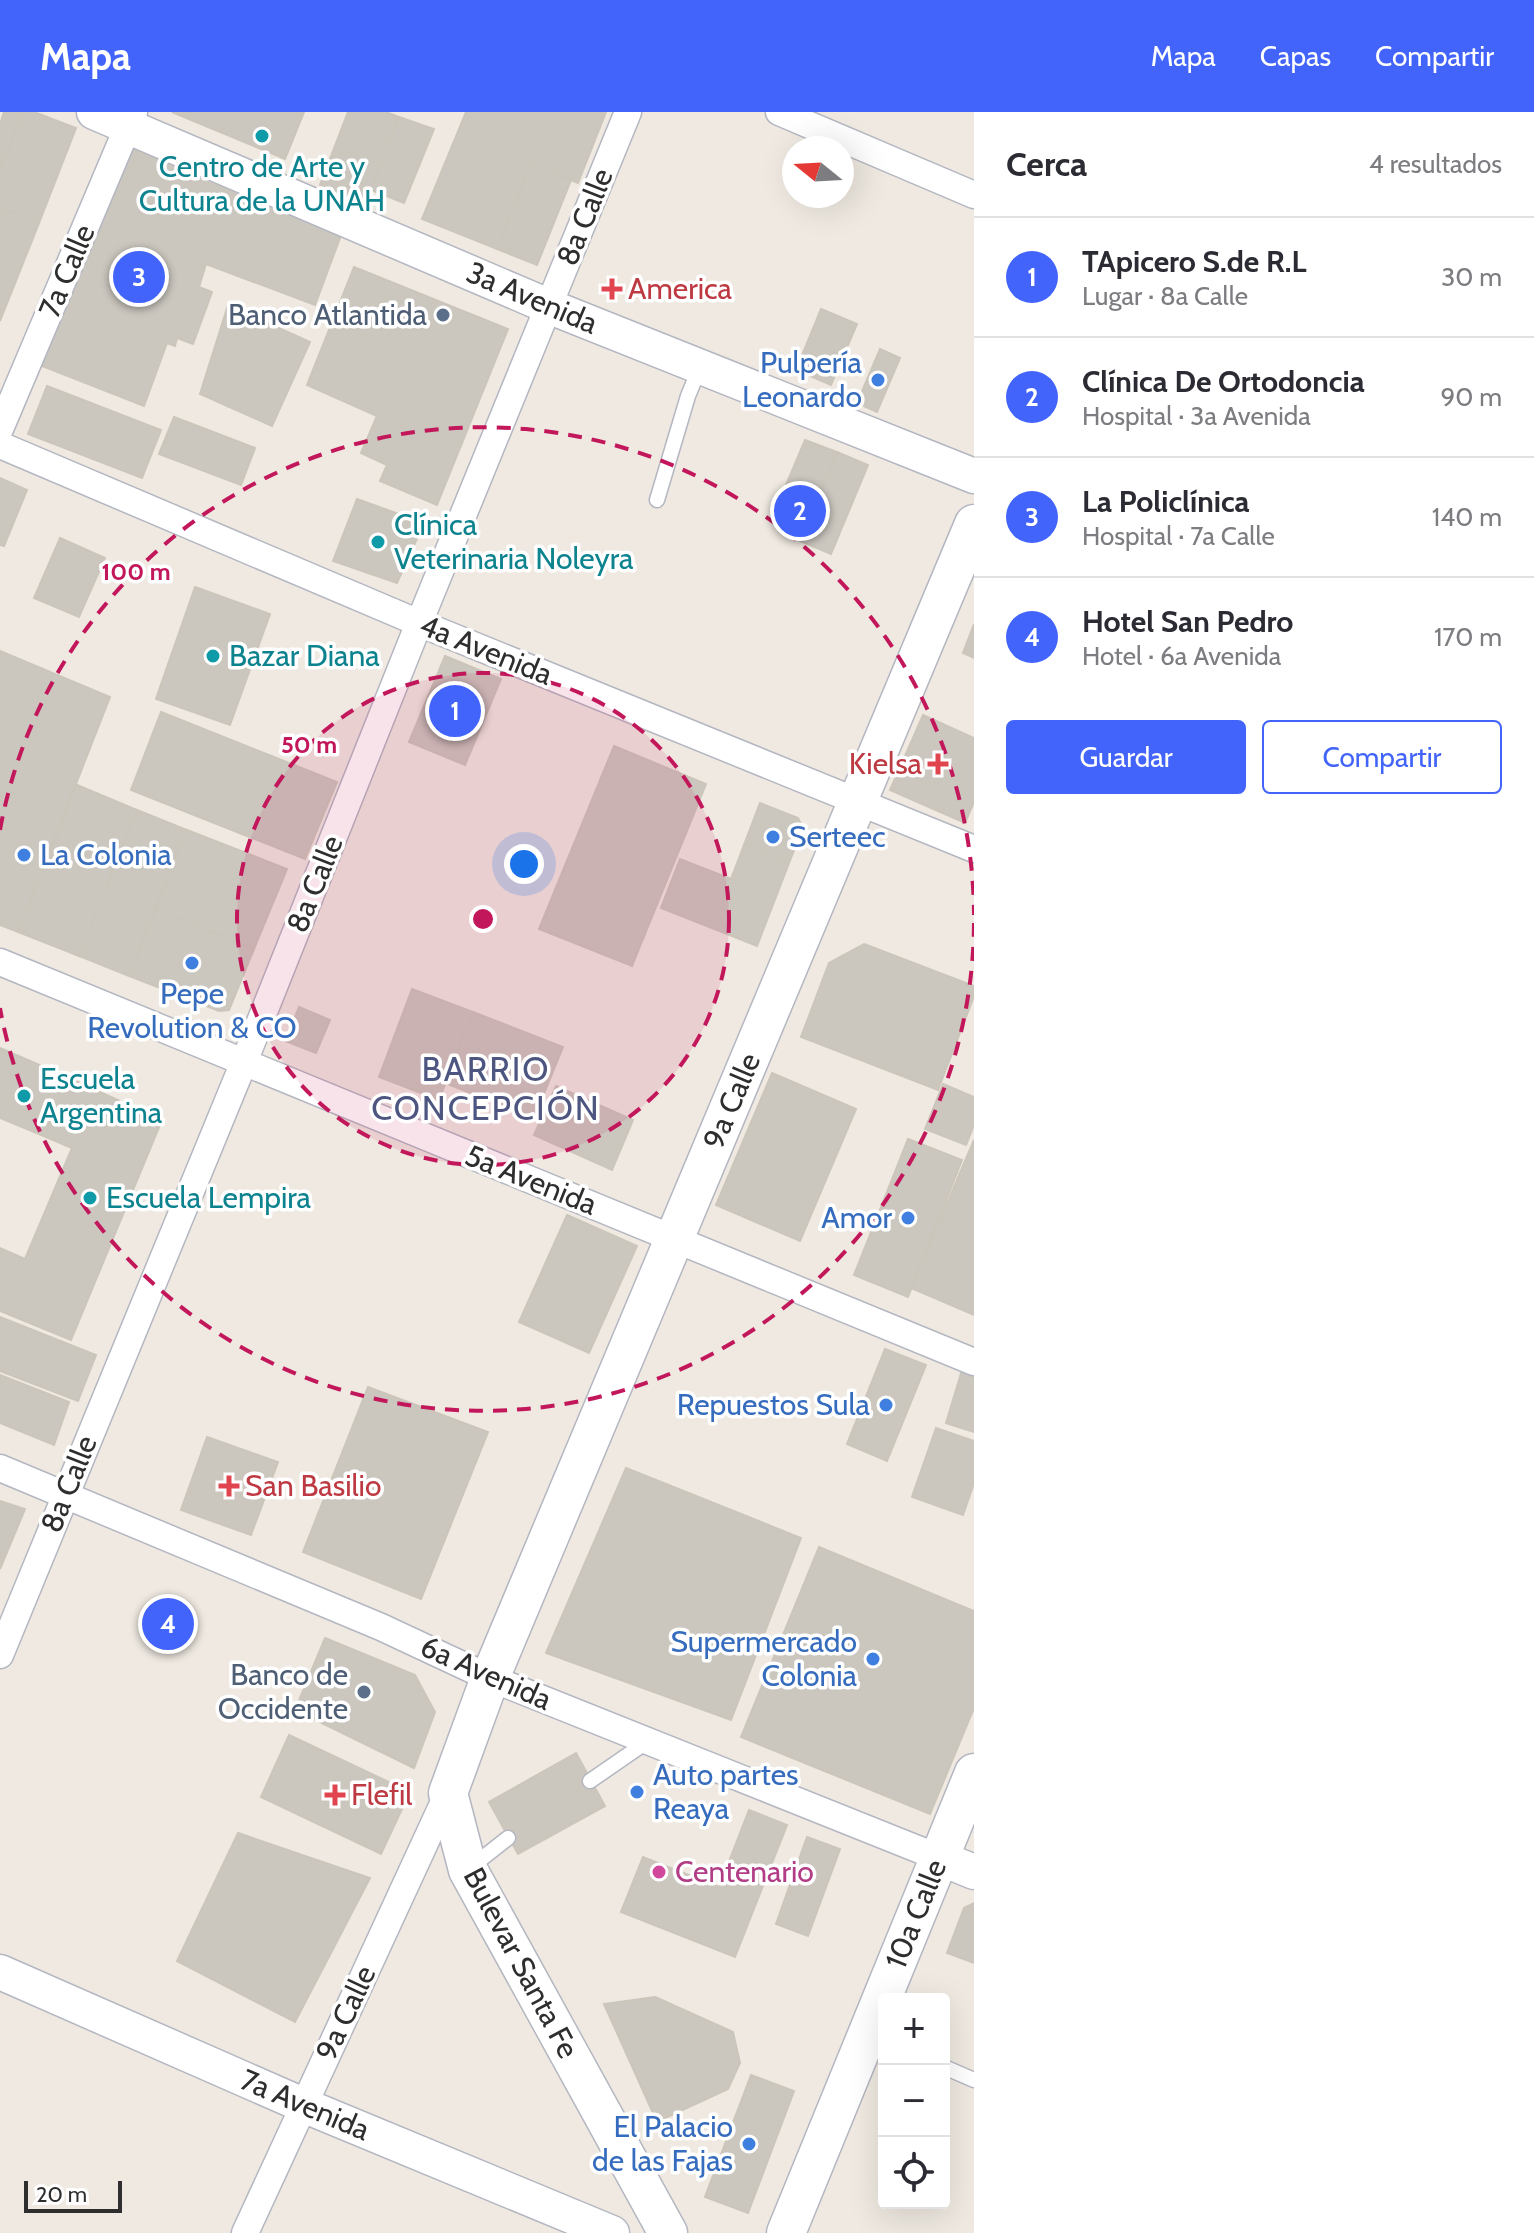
<!DOCTYPE html>
<html lang="es">
<meta charset="utf-8">
<style>
body{margin:0;font-family:Cabin,sans-serif;background:#f2f2f3;color:#2b2b33}
.controls{position:absolute;right:24px;bottom:24px;display:grid;overflow:hidden;border-radius:8px;box-shadow:0 8px 32px #0002}
.controls button{width:72px;height:72px;display:grid;place-items:center;padding:0;border:0;border-bottom:2px solid #e1e1e2;background:#fff;color:#2b2b33;font:40px sans-serif}
.compass{position:absolute;left:782px;top:24px;width:72px;height:72px;border-radius:50%;background:#fff;box-shadow:0 8px 32px #0002;rotate:288deg}
.scale{position:absolute;left:24px;bottom:20px;width:98px;box-sizing:border-box;padding-left:8px;border:4px solid #2e2e2e;border-top:0;font-size:22px;line-height:28px;white-space:nowrap;color:#2e2e2e;-webkit-text-stroke:6px #fff;paint-order:stroke}
.you{position:absolute;left:524px;top:752px;width:28px;height:28px;margin:-20px;border:6px solid #fff;border-radius:50%;background:#1a73e8;box-shadow:0 0 0 12px #1a73e833}
.badge{display:grid;place-items:center;width:52px;height:52px;border-radius:50%;background:#4264fb;color:#fff;font-size:26px;font-weight:700}
.pin{position:absolute;translate:-50% -50%;border:4px solid #fff;box-shadow:0 2px 8px #0006}
.list{margin:0;padding:0;list-style:none}
h2{display:flex;justify-content:space-between;align-items:center;height:104px;margin:0;padding:0 32px;font-size:34px}
h2 small{font-size:26px;font-weight:400;color:#7c7c81}
.list li{display:grid;grid-template-columns:52px 1fr auto;gap:24px;align-items:center;box-sizing:border-box;height:120px;padding:0 32px;border-top:2px solid #e1e1e2}
.list b{display:block;font-size:30px;white-space:nowrap}
.list p{margin:0;font-size:26px;white-space:nowrap;color:#7c7c81}
.list em{font-size:26px;font-style:normal;color:#7c7c81}
.actions{display:flex;gap:16px;padding:24px 32px}
.actions a{flex:1;padding:18px 0;border:2px solid #4264fb;border-radius:8px;text-align:center;font-size:28px;color:#4264fb}
.actions .main{background:#4264fb;color:#fff}
.icon{flex:none;width:44px;height:44px;fill:none;stroke:currentColor;stroke-width:2;stroke-linecap:round;stroke-linejoin:round}
.map{position:relative;flex:none;width:974px;height:2121px;overflow:hidden}
header{display:flex;align-items:center;gap:48px;box-sizing:border-box;height:112px;padding:0 40px;background:#4264fb;color:#fff}
header strong{font-size:38px}
nav{display:flex;gap:44px;margin-inline-start:auto;font-size:28px}
main{display:flex}
aside{flex:1;background:#fff}
.map>svg:first-child{display:block}
.building{fill:#cbc7bf;stroke:#cbc5ba;stroke-width:2}
.lines{fill:none;stroke-linecap:round;stroke-linejoin:round}
.service-casing{stroke:#b4b7c1;stroke-width:17}
.minor-casing{stroke:#b4b7c1;stroke-width:29}
.tertiary-casing{stroke:#b4b7c1;stroke-width:37}
.secondary-casing{stroke:#b4b7c1;stroke-width:41}
.service{stroke:#fff;stroke-width:14}
.minor{stroke:#fff;stroke-width:26}
.tertiary{stroke:#fff;stroke-width:34}
.secondary{stroke:#fff;stroke-width:38}
.ring{fill:none;stroke:#c2185b;stroke-width:4;stroke-dasharray:14 10}
.culture-dot{fill:#0f9aa8;stroke:#fff;stroke-width:3}
.health-dot{fill:#e0444e;stroke:#fff;stroke-width:3}
.service-dot{fill:#5c6f8a;stroke:#fff;stroke-width:3}
.shop-dot{fill:#3f7fe0;stroke:#fff;stroke-width:3}
.hotel-dot{fill:#d1479c;stroke:#fff;stroke-width:3}
.labels{text-anchor:middle;stroke-width:7;stroke-linejoin:round;paint-order:stroke}
.culture-label{font-size:30px;fill:#0d838f;stroke:#fff;text-anchor:start}
.street-label{font-size:30px;fill:#2e2e2e;stroke:#fff}
.health-label{font-size:30px;fill:#be3a42;stroke:#fff;text-anchor:start}
.service-label{font-size:30px;fill:#4e5e75;stroke:#fff;text-anchor:end}
.shop-label{font-size:30px;fill:#366cbe;stroke:#fff;text-anchor:end}
.hotel-label{font-size:30px;fill:#b23c85;stroke:#fff;text-anchor:start}
.quarter-label{font-size:34px;letter-spacing:2px;fill:#4d5680;stroke:#fff}
.centre{fill:#c2185b;stroke:#fff;stroke-width:4}
.ring-label{font-size:24px;text-anchor:middle;font-weight:bold;fill:#c2185b;stroke:#fff;stroke-width:7;stroke-linejoin:round;paint-order:stroke}
</style>
<header>
<strong>Mapa</strong>
<nav><a>Mapa</a><a>Capas</a><a>Compartir</a></nav>
</header>
<main>
<div class="map">
<svg width="974" height="2121" viewBox="0 0 974 2121">
<rect width="100%" height="100%" fill="#efe9e1"/>
<!-- building -->
<g class="building">
<polygon points="4,0 23,0 0,60 0,12"/>
<polygon points="23,0 34,0 76,16 39,111 0,96 0,60"/>
<polygon points="172,0 304,0 285,47"/>
<polygon points="348,0 386,0 399,5 366,91 320,73"/>
<polygon points="466,0 606,0 578,71 531,52 497,137 422,107"/>
<polygon points="399,5 434,17 404,91 371,78"/>
<polygon points="129,38 135,38 343,118 315,193 206,152 199,175 212,180 193,232 177,226 175,234 167,231 144,294 42,254 80,154"/>
<polygon points="531,52 571,68 537,153 497,137"/>
<polygon points="0,96 39,111 0,209"/>
<polygon points="354,155 508,217 437,393 380,369 387,353 361,341 377,304 307,273"/>
<polygon points="228,193 310,230 272,314 200,282"/>
<polygon points="821,197 857,212 831,273 796,258"/>
<polygon points="880,237 900,246 877,300 857,291"/>
<polygon points="47,274 161,318 142,366 28,322"/>
<polygon points="174,305 255,336 241,373 159,342"/>
<polygon points="805,328 837,340 800,429 779,420 797,378 786,373"/>
<polygon points="837,340 868,353 831,442 800,429"/>
<polygon points="0,366 27,378 4,434 0,433"/>
<polygon points="357,387 424,411 397,471 333,449"/>
<polygon points="60,426 105,446 79,505 34,486"/>
<polygon points="195,475 270,502 230,613 156,587"/>
<polygon points="974,512 974,546 963,541"/>
<polygon points="0,539 110,585 18,820 0,813"/>
<polygon points="445,544 501,567 465,653 409,630"/>
<polygon points="161,600 337,670 305,747 131,678"/>
<polygon points="923,603 974,626 974,690 965,711 890,678"/>
<polygon points="614,634 706,672 632,854 539,817"/>
<polygon points="77,673 137,698 79,844 18,820"/>
<polygon points="760,691 798,706 803,716 789,751 744,733"/>
<polygon points="137,698 187,718 129,864 79,844"/>
<polygon points="187,718 287,757 254,837 156,797"/>
<polygon points="744,733 789,751 757,834 661,796 680,747 731,767"/>
<polygon points="156,797 254,837 229,898 219,899 129,864"/>
<polygon points="864,832 974,874 974,884 938,978 801,925 829,851"/>
<polygon points="412,877 473,900 439,988 379,965"/>
<polygon points="299,895 330,908 316,941 285,929"/>
<polygon points="473,900 563,935 534,1006 445,971"/>
<polygon points="0,936 58,961 34,1020 0,1006"/>
<polygon points="58,961 162,1008 71,1228 0,1199 0,1136 25,1147 72,1036 34,1020"/>
<polygon points="772,961 856,997 800,1129 716,1093"/>
<polygon points="943,972 974,985 974,1013 966,1033 925,1017"/>
<polygon points="556,974 633,1008 612,1058 534,1023"/>
<polygon points="908,1027 962,1048 908,1185 854,1163"/>
<polygon points="974,1028 974,1203 911,1176"/>
<polygon points="567,1103 637,1134 589,1241 519,1210"/>
<polygon points="0,1205 96,1243 78,1289 0,1259"/>
<polygon points="885,1237 926,1253 887,1349 847,1332"/>
<polygon points="962,1258 974,1262 974,1320 946,1311"/>
<polygon points="0,1263 69,1290 54,1333 0,1311"/>
<polygon points="368,1275 488,1320 421,1487 303,1440"/>
<polygon points="936,1316 974,1329 974,1371 963,1403 912,1385"/>
<polygon points="207,1325 278,1350 251,1423 181,1398"/>
<polygon points="626,1356 801,1426 731,1608 546,1541"/>
<polygon points="0,1389 25,1397 0,1457"/>
<polygon points="819,1435 974,1499 974,1596 930,1702 741,1625"/>
<polygon points="325,1526 415,1563 435,1600 414,1656 295,1598"/>
<polygon points="289,1623 410,1680 381,1742 261,1685"/>
<polygon points="576,1641 605,1694 518,1742 489,1690"/>
<polygon points="749,1698 787,1713 735,1845 621,1800 643,1745 719,1775"/>
<polygon points="238,1721 370,1766 295,1910 177,1849"/>
<polygon points="807,1725 840,1737 808,1824 776,1812"/>
<polygon points="974,1791 974,1851 947,1841 964,1796"/>
<polygon points="655,1885 733,1920 740,1951 728,1977 657,2010 604,1892"/>
<polygon points="751,1963 794,1979 748,2101 705,2085"/>
</g>
<g class="lines">
<!-- service casing -->
<g class="service-casing">
<g id="service">
<polyline points="657,388 688,284 700,255"/>
<polyline points="590,1669 648,1629"/>
<polyline points="471,1755 508,1726"/>
<polyline points="944,1955 974,1968"/>
</g>
</g>
<!-- minor casing -->
<g class="minor-casing">
<g id="minor">
<polyline points="779,0 974,83"/>
<polyline points="0,317 134,0"/>
<polyline points="0,333 419,511 974,737"/>
<polyline points="0,850 974,1250"/>
<polyline points="0,1356 381,1515 490,1566 940,1746"/>
<polyline points="0,1543 244,950 419,511 628,0"/>
<polyline points="245,2121 448,1681"/>
</g>
</g>
<!-- tertiary casing -->
<g class="tertiary-casing">
<g id="tertiary">
<polyline points="94,0 548,194 974,364"/>
<polyline points="940,1746 974,1760"/>
<polyline points="0,1860 303,1993 612,2121"/>
</g>
</g>
<!-- secondary casing -->
<g class="secondary-casing">
<g id="secondary">
<polyline points="668,2121 468,1758 448,1681 490,1566 974,412"/>
<polyline points="786,2121 974,1661"/>
</g>
</g>
<!-- service -->
<use href="#service" class="service"/>
<!-- minor -->
<use href="#minor" class="minor"/>
<!-- tertiary -->
<use href="#tertiary" class="tertiary"/>
<!-- secondary -->
<use href="#secondary" class="secondary"/>
</g>
<!-- distance rings -->
<circle cx="483" cy="807" r="246" fill="#c2185b" fill-opacity=".12"/>
<g class="ring">
<circle cx="483" cy="807" r="246"/>
<path d="M974 811A491 491 0 0 1 0 896M0 718A491 491 0 0 1 974 803"/>
</g>
<!-- markers -->
<g class="culture-dot">
<circle cx="262" cy="24" r="8"/>
<circle cx="378" cy="430" r="8"/>
<circle cx="213" cy="544" r="8"/>
<circle cx="24" cy="984" r="8"/>
<circle cx="90" cy="1086" r="8"/>
</g>
<g class="health-dot">
<path d="M608 165h8v8h8v8h-8v8h-8v-8h-8v-8h8z"/>
<path d="M934 640h8v8h8v8h-8v8h-8v-8h-8v-8h8z"/>
<path d="M225 1362h8v8h8v8h-8v8h-8v-8h-8v-8h8z"/>
<path d="M331 1671h8v8h8v8h-8v8h-8v-8h-8v-8h8z"/>
</g>
<g class="service-dot">
<circle cx="443" cy="203" r="8"/>
<circle cx="364" cy="1580" r="8"/>
</g>
<g class="shop-dot">
<circle cx="878" cy="268" r="8"/>
<circle cx="773" cy="725" r="8"/>
<circle cx="24" cy="743" r="8"/>
<circle cx="192" cy="851" r="8"/>
<circle cx="908" cy="1106" r="8"/>
<circle cx="886" cy="1293" r="8"/>
<circle cx="873" cy="1547" r="8"/>
<circle cx="637" cy="1680" r="8"/>
<circle cx="749" cy="2032" r="8"/>
</g>
<circle class="hotel-dot" cx="659" cy="1760" r="8"/>
<g class="labels">
<!-- culture labels -->
<g class="culture-label">
<text x="262" y="65" text-anchor="middle">Centro de Arte y<tspan x="262" dy="34">Cultura de la UNAH</tspan></text>
<text x="394" y="423">Clínica<tspan x="394" dy="34">Veterinaria Noleyra</tspan></text>
<text x="229" y="554">Bazar Diana</text>
<text x="40" y="977">Escuela<tspan x="40" dy="34">Argentina</tspan></text>
<text x="106" y="1096">Escuela Lempira</text>
</g>
<!-- street labels -->
<g class="street-label">
<text transform="translate(585 105) rotate(-68)" y="10">8a Calle</text>
<text transform="translate(67 159) rotate(-67)" y="10">7a Calle</text>
<text transform="translate(532 186) rotate(23)" y="10">3a Avenida</text>
<text transform="translate(486 538) rotate(22)" y="10">4a Avenida</text>
<text transform="translate(315 772) rotate(-68)" y="10">8a Calle</text>
<text transform="translate(732 989) rotate(-67)" y="10">9a Calle</text>
<text transform="translate(531 1068) rotate(22)" y="10">5a Avenida</text>
<text transform="translate(69 1372) rotate(-68)" y="10">8a Calle</text>
<text transform="translate(486 1561) rotate(24)" y="10">6a Avenida</text>
<text transform="translate(916 1802) rotate(-68)" y="10">10a Calle</text>
<text transform="translate(521 1851) rotate(62)" y="10">Bulevar Santa Fe</text>
<text transform="translate(346 1901) rotate(-65)" y="10">9a Calle</text>
<text transform="translate(305 1993) rotate(23)" y="10">7a Avenida</text>
</g>
<!-- health labels -->
<g class="health-label">
<text x="628" y="187">America</text>
<text x="922" y="662" text-anchor="end">Kielsa</text>
<text x="245" y="1384">San Basilio</text>
<text x="351" y="1693">Flefil</text>
</g>
<!-- service labels -->
<g class="service-label">
<text x="427" y="213">Banco Atlantida</text>
<text x="348" y="1573">Banco de<tspan x="348" dy="34">Occidente</tspan></text>
</g>
<!-- shop labels -->
<g class="shop-label">
<text x="862" y="261">Pulpería<tspan x="862" dy="34">Leonardo</tspan></text>
<text x="789" y="735" text-anchor="start">Serteec</text>
<text x="40" y="753" text-anchor="start">La Colonia</text>
<text x="192" y="892" text-anchor="middle">Pepe<tspan x="192" dy="34">Revolution &amp; CO</tspan></text>
<text x="892" y="1116">Amor</text>
<text x="870" y="1303">Repuestos Sula</text>
<text x="857" y="1540">Supermercado<tspan x="857" dy="34">Colonia</tspan></text>
<text x="653" y="1673" text-anchor="start">Auto partes<tspan x="653" dy="34">Reaya</tspan></text>
<text x="733" y="2025">El Palacio<tspan x="733" dy="34">de las Fajas</tspan></text>
</g>
<!-- hotel labels -->
<g class="hotel-label">
<text x="675" y="1770">Centenario</text>
</g>
<!-- quarter labels -->
<g class="quarter-label">
<text x="486" y="969">BARRIO<tspan x="486" dy="39">CONCEPCIÓN</tspan></text>
</g>
</g>
<circle cx="483" cy="807" r="12" class="centre"/>
<g class="ring-label">
<text x="136" y="468">100 m</text>
<text x="309" y="641">50 m</text>
</g>
</svg>
<div class="controls">
<button>+</button>
<button>−</button>
<button><svg class="icon" aria-label="locate" viewBox="0 0 24 24"><circle cx="12" cy="12" r="6"/><path d="M12 2v4M12 18v4M2 12h4M18 12h4"/></svg></button>
</div>
<svg class="compass" viewBox="-18 -18 36 36"><path d="M0-13l5 13h-10z" fill="#e53935"/><path d="M0 13l5-13h-10z" fill="#7c7c81"/></svg>
<div class="scale">20 m</div>
<div class="you"></div>
<div class="pin badge" style="left:455px;top:599px">1</div>
<div class="pin badge" style="left:800px;top:399px">2</div>
<div class="pin badge" style="left:139px;top:165px">3</div>
<div class="pin badge" style="left:168px;top:1512px">4</div>
</div>
<aside>
<h2>Cerca<small>4 resultados</small></h2>
<ul class="list">
<li><span class="badge">1</span><div><b>TApicero S.de R.L</b><p>Lugar · 8a Calle</p></div><em>30 m</em></li>
<li><span class="badge">2</span><div><b>Clínica De Ortodoncia</b><p>Hospital · 3a Avenida</p></div><em>90 m</em></li>
<li><span class="badge">3</span><div><b>La Policlínica</b><p>Hospital · 7a Calle</p></div><em>140 m</em></li>
<li><span class="badge">4</span><div><b>Hotel San Pedro</b><p>Hotel · 6a Avenida</p></div><em>170 m</em></li>
</ul>
<div class="actions"><a class="main">Guardar</a><a>Compartir</a></div>
</aside>
</main>
